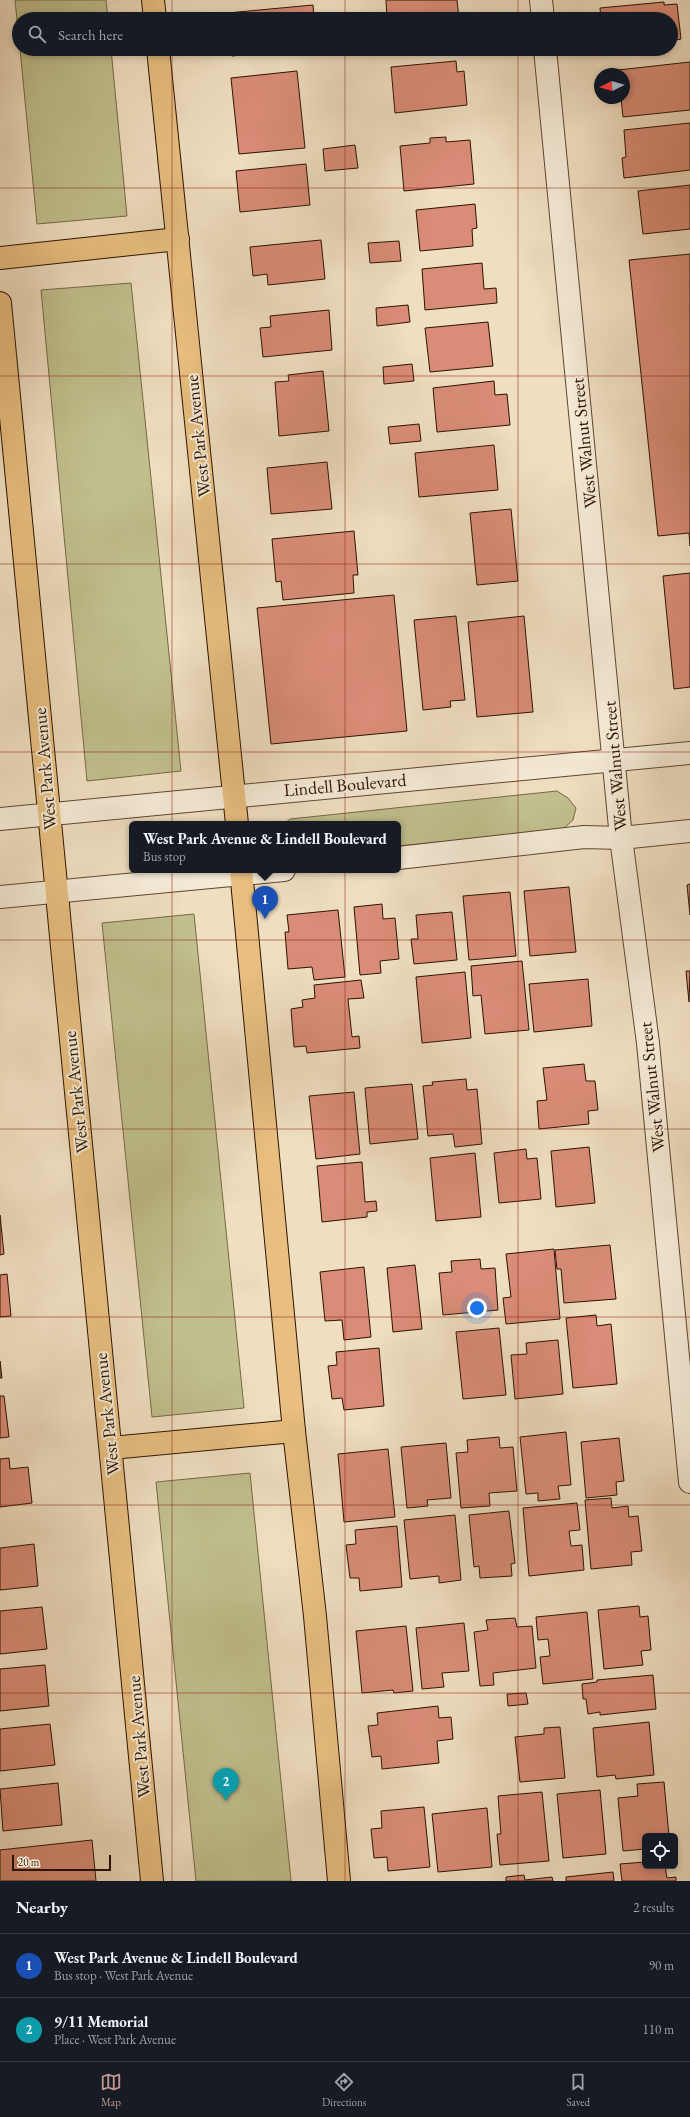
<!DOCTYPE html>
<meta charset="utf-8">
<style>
body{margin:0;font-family:"EB Garamond",serif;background:#242831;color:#f1f3f6}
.controls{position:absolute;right:12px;bottom:12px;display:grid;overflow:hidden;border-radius:6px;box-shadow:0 2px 6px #0003}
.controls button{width:36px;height:36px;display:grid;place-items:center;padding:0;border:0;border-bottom:1px solid #363941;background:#171b24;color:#f1f3f6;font:20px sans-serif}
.compass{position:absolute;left:594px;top:68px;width:36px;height:36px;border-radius:50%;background:#171b24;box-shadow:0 2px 6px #0003;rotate:265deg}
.scale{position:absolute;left:12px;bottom:10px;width:99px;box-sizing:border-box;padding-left:4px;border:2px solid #2d1300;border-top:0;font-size:11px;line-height:14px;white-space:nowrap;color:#2d1300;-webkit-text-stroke:3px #f5ead6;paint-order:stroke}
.you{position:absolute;left:477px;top:1308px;width:14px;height:14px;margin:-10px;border:3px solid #fff;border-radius:50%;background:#1a73e8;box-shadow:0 0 0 6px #1a73e833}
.badge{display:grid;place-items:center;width:26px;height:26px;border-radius:50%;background:#c59692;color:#fff;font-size:13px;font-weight:700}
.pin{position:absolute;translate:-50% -33px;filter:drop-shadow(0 1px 2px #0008)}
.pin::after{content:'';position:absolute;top:21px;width:14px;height:12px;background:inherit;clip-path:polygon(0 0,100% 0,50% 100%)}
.popup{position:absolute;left:129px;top:821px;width:272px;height:52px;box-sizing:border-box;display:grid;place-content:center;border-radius:6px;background:#171b24;filter:drop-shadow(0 1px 3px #0005);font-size:13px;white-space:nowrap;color:#9ea1a6}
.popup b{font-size:15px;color:#f1f3f6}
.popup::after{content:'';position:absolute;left:50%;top:100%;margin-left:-8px;border:8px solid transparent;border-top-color:#171b24}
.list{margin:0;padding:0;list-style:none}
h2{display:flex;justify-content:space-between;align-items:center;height:52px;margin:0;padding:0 16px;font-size:17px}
h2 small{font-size:13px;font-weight:400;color:#9ea1a6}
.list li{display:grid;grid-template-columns:26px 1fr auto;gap:12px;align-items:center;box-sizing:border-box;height:64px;padding:0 16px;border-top:1px solid #363941}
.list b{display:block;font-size:15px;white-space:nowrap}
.list p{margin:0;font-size:13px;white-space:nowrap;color:#9ea1a6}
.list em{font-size:13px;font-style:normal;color:#9ea1a6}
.icon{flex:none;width:22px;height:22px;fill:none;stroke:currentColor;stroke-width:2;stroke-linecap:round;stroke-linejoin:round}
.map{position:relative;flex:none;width:690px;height:1881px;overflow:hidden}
.search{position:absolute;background:#171b24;box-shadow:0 2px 6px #0003;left:12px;right:12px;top:12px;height:44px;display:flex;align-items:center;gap:10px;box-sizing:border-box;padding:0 14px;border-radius:22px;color:#9ea1a6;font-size:15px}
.sheet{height:180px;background:#171b24}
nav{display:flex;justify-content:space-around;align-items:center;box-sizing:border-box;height:56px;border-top:1px solid #363941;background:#171b24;font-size:11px;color:#9ea1a6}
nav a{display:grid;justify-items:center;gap:2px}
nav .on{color:#c59692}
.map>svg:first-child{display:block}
.green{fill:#c0bf8d;stroke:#766946}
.building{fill:#d98c77;stroke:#2d1300}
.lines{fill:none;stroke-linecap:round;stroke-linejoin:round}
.street-casing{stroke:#5e4630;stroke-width:24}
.highway-casing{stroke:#2d1300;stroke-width:24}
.street{stroke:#f5ead6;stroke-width:22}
.highway{stroke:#e8bf80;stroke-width:22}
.grid{fill:none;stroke:#8f2418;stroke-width:1;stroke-opacity:0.55}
.labels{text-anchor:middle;stroke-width:4;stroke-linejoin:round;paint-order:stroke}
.street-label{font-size:18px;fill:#2d1300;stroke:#f5ead6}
</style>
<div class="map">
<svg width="690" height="1881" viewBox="0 0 690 1881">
<rect width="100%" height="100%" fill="#efdec0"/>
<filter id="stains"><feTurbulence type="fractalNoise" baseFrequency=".005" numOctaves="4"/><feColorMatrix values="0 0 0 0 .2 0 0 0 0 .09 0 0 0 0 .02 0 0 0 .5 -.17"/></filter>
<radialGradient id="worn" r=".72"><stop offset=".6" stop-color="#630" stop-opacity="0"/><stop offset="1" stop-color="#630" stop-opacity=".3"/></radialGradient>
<!-- green -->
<g class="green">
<polygon points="15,0 106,0 108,19 19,19 19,40"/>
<polygon points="20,49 111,49 127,216 37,224"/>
<polygon points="131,283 181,771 87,781 41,290"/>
<polygon points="557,791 568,798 576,808 573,820 562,830 398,846 398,824 284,824 290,819"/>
<polygon points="194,914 244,1408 152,1417 102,923"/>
<polygon points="250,1473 291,1881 196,1881 156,1482"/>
</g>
<!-- building -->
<g class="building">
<polygon points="386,0 457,0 459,19 387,19"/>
<polygon points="664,2 664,5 677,4 681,39 671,41 671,19 601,19 600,8"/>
<polygon points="313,5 314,19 228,19 227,13"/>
<polygon points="231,49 300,49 232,56"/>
<polygon points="456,61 457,72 464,71 467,105 395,113 391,67"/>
<polygon points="690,62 690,110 623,117 621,98 624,98 624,74 618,74 618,70"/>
<polygon points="297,71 305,148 239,154 231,78"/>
<polygon points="690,123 690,170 624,178 622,158 626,157 624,130"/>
<polygon points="446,137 446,142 470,140 474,184 404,191 400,146 430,143 430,138"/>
<polygon points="355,145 358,168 325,171 323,149"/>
<polygon points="306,164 310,205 240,212 236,171"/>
<polygon points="690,185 690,229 643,234 638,191"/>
<polygon points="475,204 477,228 472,229 473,246 420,251 416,210"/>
<polygon points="321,240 325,279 268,285 267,274 253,276 250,247"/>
<polygon points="399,241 401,261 370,263 368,243"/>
<polygon points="690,254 690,546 689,533 658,536 629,260"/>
<polygon points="482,263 484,289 496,288 497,303 425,310 422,269"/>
<polygon points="408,305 410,322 377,326 376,308"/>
<polygon points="329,310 332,350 263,357 260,328 271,327 270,316"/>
<polygon points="488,322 493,366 430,372 425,328"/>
<polygon points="412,364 414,381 384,384 383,367"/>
<polygon points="323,371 329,431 279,436 275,382 289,381 288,375"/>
<polygon points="494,381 495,395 507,394 510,425 437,432 433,388"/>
<polygon points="419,424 421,441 390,444 388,427"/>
<polygon points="494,445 498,490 419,497 415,453"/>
<polygon points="327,462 332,509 271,514 267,468"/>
<polygon points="511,509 518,581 477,585 470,513"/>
<polygon points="354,531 358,575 353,575 354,593 283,600 281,581 276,582 272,539"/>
<polygon points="690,573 690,687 674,689 663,576"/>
<polygon points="394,595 407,731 271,744 257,608"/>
<polygon points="456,616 465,700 450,701 451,707 423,710 414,620"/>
<polygon points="524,616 533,712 477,717 468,622"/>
<polygon points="690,884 690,915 687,885"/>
<polygon points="569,887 576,952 530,956 524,891"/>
<polygon points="510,892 516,956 469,960 463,896"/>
<polygon points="382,904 383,919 395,918 399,959 380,961 381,973 360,975 354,907"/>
<polygon points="338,910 345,977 314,980 312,967 288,969 285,932 289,932 287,915"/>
<polygon points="452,912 457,960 414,964 411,939 418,939 416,915"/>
<polygon points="522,961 529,1030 485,1034 481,995 473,996 471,966"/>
<polygon points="686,971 690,971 689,1002"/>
<polygon points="465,972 471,1038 422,1043 416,977"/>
<polygon points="588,979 592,1026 534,1032 529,984"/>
<polygon points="361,980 364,998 348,999 352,1037 359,1036 360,1048 307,1053 306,1046 294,1047 291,1009 303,1007 302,1000 315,998 314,985"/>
<polygon points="584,1064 586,1081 595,1081 598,1110 588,1111 589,1124 539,1129 537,1101 547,1100 543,1068"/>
<polygon points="466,1079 467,1090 477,1089 482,1144 455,1147 453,1134 428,1136 423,1086 433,1085 432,1082"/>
<polygon points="412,1084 418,1139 370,1144 365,1088"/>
<polygon points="354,1092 360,1154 316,1159 309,1096"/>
<polygon points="589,1147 595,1203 556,1207 551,1151"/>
<polygon points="526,1149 527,1159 537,1158 541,1199 499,1203 494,1153"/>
<polygon points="475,1153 481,1217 436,1221 430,1158"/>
<polygon points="362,1162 365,1202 376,1201 377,1211 367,1212 367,1217 322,1222 317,1166"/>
<polygon points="0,1215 4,1254 0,1255"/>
<polygon points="610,1245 616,1299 564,1303 561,1269 557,1269 555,1250"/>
<polygon points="554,1249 560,1319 506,1324 503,1298 511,1297 506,1254"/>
<polygon points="480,1259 481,1269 495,1268 498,1310 443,1315 439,1273 452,1272 451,1261"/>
<polygon points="415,1265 422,1329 393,1332 387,1268"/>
<polygon points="364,1267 371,1337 344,1340 342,1320 325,1321 320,1272"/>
<polygon points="7,1274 11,1316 0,1317 0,1275"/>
<polygon points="596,1315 597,1326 611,1324 617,1384 573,1388 566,1318"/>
<polygon points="499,1328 506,1395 463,1399 456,1332"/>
<polygon points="558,1340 563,1394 515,1399 511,1355 527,1354 526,1343"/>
<polygon points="379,1348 384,1406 344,1410 342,1398 332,1399 328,1366 337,1365 336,1352"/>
<polygon points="0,1361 2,1378 0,1378"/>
<polygon points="0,1396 4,1396 9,1437 0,1438"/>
<polygon points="566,1432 571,1485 558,1486 560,1499 538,1501 538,1493 526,1494 520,1437"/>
<polygon points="499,1437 500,1448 513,1447 517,1491 489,1493 490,1506 461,1508 456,1453 468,1452 467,1440"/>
<polygon points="619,1438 624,1481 616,1482 617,1495 586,1498 581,1442"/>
<polygon points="446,1443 451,1498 427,1500 428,1506 407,1508 401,1447"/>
<polygon points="388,1449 395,1517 344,1522 338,1454"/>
<polygon points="9,1458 10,1469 28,1467 32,1503 0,1507 0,1459"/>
<polygon points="611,1498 612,1508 628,1506 629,1517 638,1516 642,1551 631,1552 632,1565 591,1569 585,1500"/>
<polygon points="577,1503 580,1530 569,1531 571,1546 582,1545 584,1570 529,1576 523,1508"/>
<polygon points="509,1511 515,1563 511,1564 512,1576 480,1578 479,1566 474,1567 469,1515"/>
<polygon points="455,1515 461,1580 439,1583 439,1576 410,1579 404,1520"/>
<polygon points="397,1526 402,1587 360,1591 359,1578 350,1578 346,1545 356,1544 355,1530"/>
<polygon points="34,1544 38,1586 0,1590 0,1548"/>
<polygon points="639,1606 640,1617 648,1616 651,1650 641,1651 643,1665 604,1669 598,1610"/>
<polygon points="42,1607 47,1649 0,1654 0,1611"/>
<polygon points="587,1612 593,1679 543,1684 540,1657 550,1656 548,1639 538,1640 536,1617"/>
<polygon points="515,1618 517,1627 532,1626 536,1668 493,1673 494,1685 480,1686 474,1632 488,1630 486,1620"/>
<polygon points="464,1623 469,1671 442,1673 444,1687 422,1689 416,1628"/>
<polygon points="406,1626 413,1691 394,1693 393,1690 362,1693 356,1631"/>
<polygon points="45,1665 49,1706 0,1711 0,1669"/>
<polygon points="653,1675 656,1709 600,1715 600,1712 588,1714 586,1699 583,1699 582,1684 597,1682 597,1680"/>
<polygon points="526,1693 528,1704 508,1706 507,1694"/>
<polygon points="438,1706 439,1718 451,1717 453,1739 437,1741 439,1763 382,1769 381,1756 372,1757 368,1726 378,1725 377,1713"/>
<polygon points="649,1722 654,1775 616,1779 615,1775 597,1777 593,1728"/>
<polygon points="50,1724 55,1765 0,1771 0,1729"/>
<polygon points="560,1727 565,1778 520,1782 515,1737 544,1734 544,1728"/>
<polygon points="664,1782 669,1836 645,1836 645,1849 623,1851 618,1798 638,1796 637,1784"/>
<polygon points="58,1783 62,1825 3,1831 0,1789"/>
<polygon points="600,1790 606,1854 563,1858 557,1794"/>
<polygon points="542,1792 549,1861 500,1865 497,1834 501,1834 498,1796"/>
<polygon points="424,1807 430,1867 388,1871 387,1857 374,1858 371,1829 382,1828 381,1811"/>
<polygon points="487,1808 492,1867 438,1872 432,1814"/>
<polygon points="92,1840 96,1881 0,1881 0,1850"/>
<polygon points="645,1862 645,1866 665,1866 667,1878 676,1877 676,1881 622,1881 620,1864"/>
<polygon points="613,1872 614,1881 566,1881 566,1877"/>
<polygon points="524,1875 525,1880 552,1877 553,1881 506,1881 506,1877"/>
</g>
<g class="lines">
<!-- street casing -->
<g class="street-casing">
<g id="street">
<polyline points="541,0 543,19"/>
<polyline points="545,49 621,838 648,1043 690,1482"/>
<polyline points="0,819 690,753"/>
<polyline points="398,858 584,837 621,838 690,831"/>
<polyline points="0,897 284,870"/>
</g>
</g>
<!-- highway casing -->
<g class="highway-casing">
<g id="highway">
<polyline points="153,0 155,19"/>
<polyline points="158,49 237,824"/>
<polyline points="0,258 178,239"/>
<polyline points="0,303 152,1881"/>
<polyline points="241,870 294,1431 315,1616 339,1881"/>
<polyline points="111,1448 294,1431"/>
</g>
</g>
<!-- street -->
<use href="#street" class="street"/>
<!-- highway -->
<use href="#highway" class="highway"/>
</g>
<!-- grid -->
<path class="grid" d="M 172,0 L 172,19M 345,0 L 345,19M 518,0 L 518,19M 172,49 L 172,1881M 345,49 L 345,1881M 518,49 L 518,1881M 0,188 L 690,188M 0,376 L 690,376M 0,564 L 690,564M 0,752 L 690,752M 0,940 L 690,940M 0,1129 L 690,1129M 0,1317 L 690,1317M 0,1505 L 690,1505M 0,1693 L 690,1693"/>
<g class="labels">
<!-- street labels -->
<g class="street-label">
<text transform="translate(198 436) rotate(-96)" y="6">West Park Avenue</text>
<text transform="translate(584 443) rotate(-96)" y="6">West Walnut Street</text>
<text transform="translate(615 766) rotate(-95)" y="6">West Walnut Street</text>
<text transform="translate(45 769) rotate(-95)" y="6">West Park Avenue</text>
<text transform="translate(345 785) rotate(-5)" y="6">Lindell Boulevard</text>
<text transform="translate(652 1087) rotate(-96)" y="6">West Walnut Street</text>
<text transform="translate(76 1092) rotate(-96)" y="6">West Park Avenue</text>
<text transform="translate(107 1414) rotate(-96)" y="6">West Park Avenue</text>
<text transform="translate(139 1737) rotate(-95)" y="6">West Park Avenue</text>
</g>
</g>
<rect width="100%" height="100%" filter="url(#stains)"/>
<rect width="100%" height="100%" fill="url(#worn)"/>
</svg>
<div class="controls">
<button><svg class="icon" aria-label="locate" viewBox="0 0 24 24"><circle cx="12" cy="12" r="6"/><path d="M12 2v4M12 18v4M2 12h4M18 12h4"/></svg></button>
</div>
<svg class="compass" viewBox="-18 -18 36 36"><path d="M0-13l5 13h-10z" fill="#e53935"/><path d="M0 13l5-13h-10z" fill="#9ea1a6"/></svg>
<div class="scale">20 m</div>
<div class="you"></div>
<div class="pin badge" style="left:265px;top:919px;background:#1a4fb4">1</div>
<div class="popup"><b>West Park Avenue &amp; Lindell Boulevard</b>Bus stop</div>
<div class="pin badge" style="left:226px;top:1801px;background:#0f9aa8">2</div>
<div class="search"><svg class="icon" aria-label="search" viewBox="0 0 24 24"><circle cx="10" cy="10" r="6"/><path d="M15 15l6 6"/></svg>Search here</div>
</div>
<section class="sheet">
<h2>Nearby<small>2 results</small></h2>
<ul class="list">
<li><span class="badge" style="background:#1a4fb4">1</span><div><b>West Park Avenue &amp; Lindell Boulevard</b><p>Bus stop · West Park Avenue</p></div><em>90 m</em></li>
<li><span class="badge" style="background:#0f9aa8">2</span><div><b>9/11 Memorial</b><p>Place · West Park Avenue</p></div><em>110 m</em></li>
</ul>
</section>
<nav>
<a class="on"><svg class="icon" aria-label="map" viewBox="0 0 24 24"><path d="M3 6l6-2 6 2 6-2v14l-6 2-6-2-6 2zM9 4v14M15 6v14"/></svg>Map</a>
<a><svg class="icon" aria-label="directions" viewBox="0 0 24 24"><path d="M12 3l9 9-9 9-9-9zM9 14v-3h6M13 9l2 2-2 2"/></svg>Directions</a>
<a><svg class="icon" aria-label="saved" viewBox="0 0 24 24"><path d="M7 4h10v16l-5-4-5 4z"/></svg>Saved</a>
</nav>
